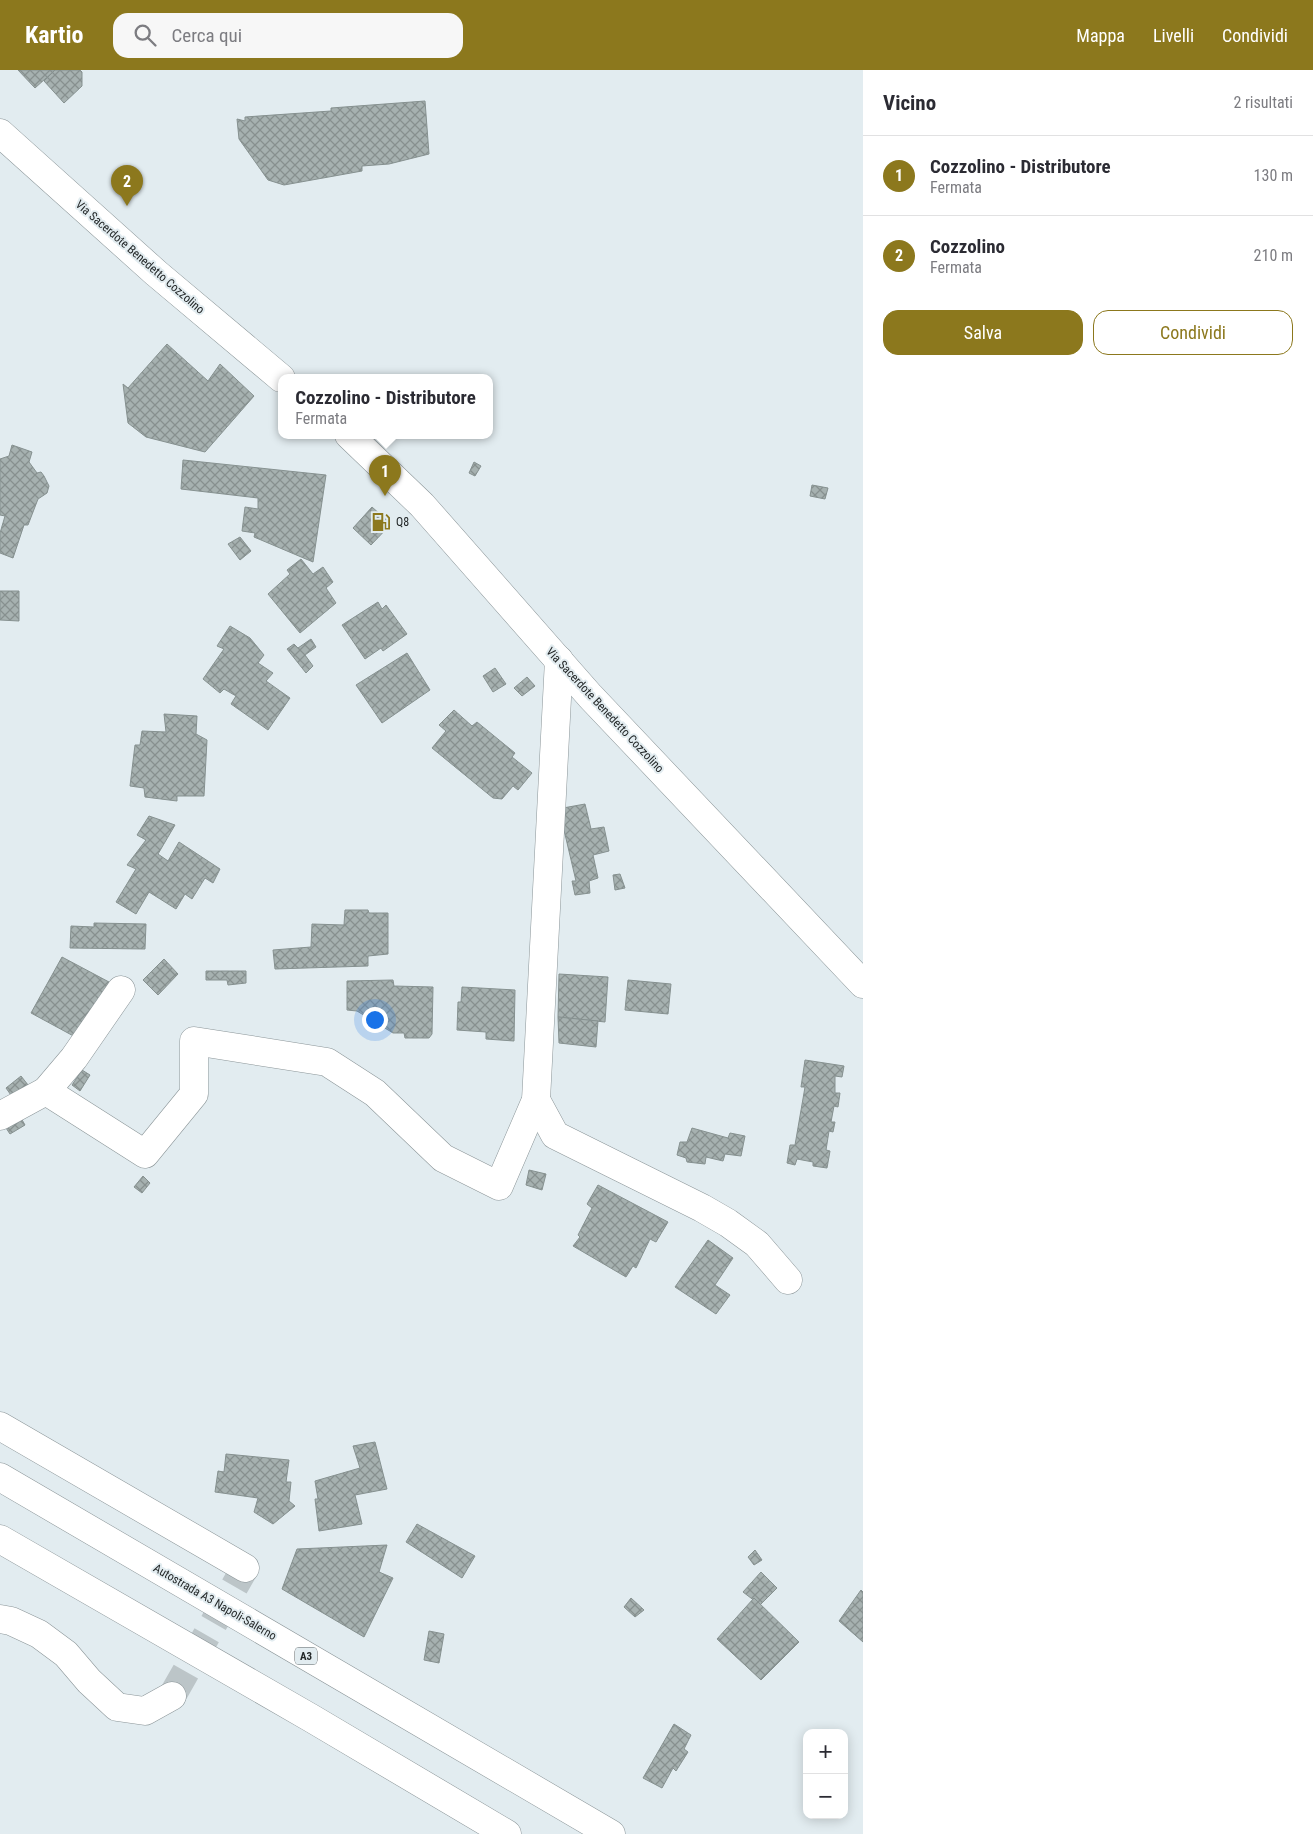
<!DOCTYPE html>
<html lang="it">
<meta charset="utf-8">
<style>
body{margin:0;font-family:"Roboto Condensed",sans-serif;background:#f7f7f7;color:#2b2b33}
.controls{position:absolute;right:15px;bottom:15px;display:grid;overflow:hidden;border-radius:10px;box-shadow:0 2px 12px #0003}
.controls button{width:45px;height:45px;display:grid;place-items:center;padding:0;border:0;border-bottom:1px solid #e1e1e2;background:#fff;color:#2b2b33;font:25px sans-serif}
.you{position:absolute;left:374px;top:949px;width:18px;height:18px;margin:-12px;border:4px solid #fff;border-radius:50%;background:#1a73e8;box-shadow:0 0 0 8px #1a73e833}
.badge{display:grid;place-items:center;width:32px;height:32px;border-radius:50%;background:#8c781d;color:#fff;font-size:16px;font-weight:700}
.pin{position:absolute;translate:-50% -41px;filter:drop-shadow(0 1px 2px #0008)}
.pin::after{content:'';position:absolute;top:26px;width:18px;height:15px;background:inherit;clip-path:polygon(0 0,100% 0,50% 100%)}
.popup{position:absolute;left:278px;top:304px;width:215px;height:65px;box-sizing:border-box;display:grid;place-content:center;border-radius:10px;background:#fff;filter:drop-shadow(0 1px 4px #0005);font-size:16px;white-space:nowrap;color:#7c7c81}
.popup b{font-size:19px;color:#2b2b33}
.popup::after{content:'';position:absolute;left:50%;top:100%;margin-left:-10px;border:10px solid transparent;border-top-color:#fff}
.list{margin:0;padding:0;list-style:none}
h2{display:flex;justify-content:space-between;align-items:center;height:65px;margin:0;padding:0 20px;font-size:21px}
h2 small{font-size:16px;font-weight:400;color:#7c7c81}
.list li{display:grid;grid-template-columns:32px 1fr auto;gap:15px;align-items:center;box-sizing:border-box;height:80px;padding:0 20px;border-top:1px solid #e1e1e2}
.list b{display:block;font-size:19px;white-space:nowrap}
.list p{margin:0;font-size:16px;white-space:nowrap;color:#7c7c81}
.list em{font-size:16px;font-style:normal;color:#7c7c81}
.actions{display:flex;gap:10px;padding:15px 20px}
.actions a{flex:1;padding:11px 0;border:1px solid #8c781d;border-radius:15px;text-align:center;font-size:18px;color:#8c781d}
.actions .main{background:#8c781d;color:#fff}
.icon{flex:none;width:28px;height:28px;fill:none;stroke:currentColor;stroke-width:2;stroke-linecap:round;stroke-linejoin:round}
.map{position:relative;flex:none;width:863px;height:1764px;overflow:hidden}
header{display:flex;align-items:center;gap:30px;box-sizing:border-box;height:70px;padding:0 25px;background:#8c781d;color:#fff}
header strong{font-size:24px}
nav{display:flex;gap:28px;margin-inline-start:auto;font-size:18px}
.search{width:350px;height:45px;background:#f7f7f7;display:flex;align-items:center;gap:12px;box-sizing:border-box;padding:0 18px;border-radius:15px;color:#7c7c81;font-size:19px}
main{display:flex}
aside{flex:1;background:#fff}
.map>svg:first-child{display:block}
.building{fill:url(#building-cross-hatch);stroke:#869190}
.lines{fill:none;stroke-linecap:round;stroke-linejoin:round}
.minor-tunnel{stroke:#bcc5c8;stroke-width:28;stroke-dasharray:28 14;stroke-linecap:butt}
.minor-casing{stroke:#8b9598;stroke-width:29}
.major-casing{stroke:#8b9598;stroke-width:29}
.highway-casing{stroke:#8b9598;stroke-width:29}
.minor{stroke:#fff;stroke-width:28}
.major{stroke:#fff;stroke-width:28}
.highway{stroke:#fff;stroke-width:28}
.labels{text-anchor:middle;stroke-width:4;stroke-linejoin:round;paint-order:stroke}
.shield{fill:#e2ecf0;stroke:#5c6264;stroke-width:1}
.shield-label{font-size:11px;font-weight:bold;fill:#232728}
.street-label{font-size:12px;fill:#232728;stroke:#e2ecf0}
.poi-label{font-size:12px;fill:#232728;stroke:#e2ecf0;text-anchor:start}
</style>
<header>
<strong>Kartio</strong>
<div class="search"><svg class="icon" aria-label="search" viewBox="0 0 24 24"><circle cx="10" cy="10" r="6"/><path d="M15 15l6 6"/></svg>Cerca qui</div>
<nav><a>Mappa</a><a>Livelli</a><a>Condividi</a></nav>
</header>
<main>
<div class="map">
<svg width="863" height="1764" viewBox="0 0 863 1764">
<defs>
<pattern id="building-cross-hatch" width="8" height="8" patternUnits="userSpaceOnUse" patternTransform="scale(1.25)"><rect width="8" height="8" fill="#a6b1b0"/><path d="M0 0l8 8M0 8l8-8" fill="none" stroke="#87908f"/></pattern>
</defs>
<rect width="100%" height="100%" fill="#e2ecf0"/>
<!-- building -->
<g class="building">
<polygon points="18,0 55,0 35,18"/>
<polygon points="55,0 80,0 82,2 82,16 64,33 44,11"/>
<polygon points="425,31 429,84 389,94 362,96 362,101 284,115 268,110 239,69 237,49 245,51 245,47 331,41 331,38"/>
<polygon points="167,274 208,311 220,294 254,326 205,382 146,367 128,353 123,314 128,318"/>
<polygon points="12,375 32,382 29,392 37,403 41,402 44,406 49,416 47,423 38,429 28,455 24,455 13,488 0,483 0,463 5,446 0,445 0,389 9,386"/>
<polygon points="183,390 326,405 313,492 254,467 255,463 242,461 245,437 258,439 258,428 181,419"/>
<polygon points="474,392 481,396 475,406 469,403"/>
<polygon points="812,415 828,418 825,429 810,426"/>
<polygon points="372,437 391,454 371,475 353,458"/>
<polygon points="240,467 251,481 240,490 228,474"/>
<polygon points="301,489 313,504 323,497 333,512 326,518 336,533 300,563 268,524 290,504 287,500"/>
<polygon points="0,521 19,521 19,551 0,550"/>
<polygon points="378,532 382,539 386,535 407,564 383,581 381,578 365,589 342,555"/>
<polygon points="230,556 250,568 264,585 258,593 273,603 266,611 290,628 268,660 231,634 236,626 224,619 220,623 203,609 224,579 217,576"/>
<polygon points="311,569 316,577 305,585 313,596 306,603 287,579 294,574 298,578"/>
<polygon points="407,583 430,620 382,653 356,615"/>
<polygon points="495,598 506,614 493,622 483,606"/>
<polygon points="527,607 535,616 522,626 514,618"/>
<polygon points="454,640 472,656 477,652 515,683 512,687 532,703 518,720 513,716 502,729 493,728 432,678 446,661 439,655"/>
<polygon points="164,644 197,646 196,664 207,670 204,726 177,726 177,731 145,727 144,718 130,716 135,675 140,675 142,661 166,662"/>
<polygon points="585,734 591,759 604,757 609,781 593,785 598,808 589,811 590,823 575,825 572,811 576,811 564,760 563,738"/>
<polygon points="149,746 175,755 158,784 168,791 179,772 220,799 213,813 205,808 192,829 185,824 176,839 149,822 136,844 116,832 136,799 127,795 146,770 137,765"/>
<polygon points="620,804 625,818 615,820 613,805"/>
<polygon points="345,840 368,840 369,843 388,843 388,884 368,886 368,896 275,899 273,880 311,877 312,854 344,855"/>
<polygon points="94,853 146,854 145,879 70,878 71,856 94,857"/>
<polygon points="62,887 109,912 79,969 31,943"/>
<polygon points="164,889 178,904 158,925 143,910"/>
<polygon points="206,901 246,901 246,913 228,915 227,910 206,910"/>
<polygon points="559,904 608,907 605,952 558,947"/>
<polygon points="393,910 394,916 433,917 432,964 429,968 405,968 404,963 393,963 357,941 347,940 347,911"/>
<polygon points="628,910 671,914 668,944 625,940"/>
<polygon points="462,917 515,920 514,971 486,969 486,962 457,960 458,932 461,932"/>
<polygon points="558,947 598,951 596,977 559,973"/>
<polygon points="805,990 844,996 842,1007 835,1006 835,1023 840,1023 838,1037 834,1036 831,1052 835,1052 833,1062 829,1061 826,1080 830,1081 827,1098 813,1096 813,1092 797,1089 795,1095 787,1093 790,1075 795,1075 805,1017 801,1017"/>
<polygon points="82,1000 90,1005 80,1021 72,1015"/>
<polygon points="21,1006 32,1020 13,1028 6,1018"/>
<polygon points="21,1048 25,1055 10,1064 6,1058"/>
<polygon points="692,1058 728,1068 730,1063 745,1066 741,1086 725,1084 723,1091 706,1087 705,1094 687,1092 686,1088 677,1085 680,1072 687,1072"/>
<polygon points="529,1100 546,1104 542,1120 526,1115"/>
<polygon points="143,1106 150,1113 142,1123 134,1117"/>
<polygon points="598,1115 668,1152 656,1172 650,1169 636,1198 633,1196 626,1207 573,1176 580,1167 578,1165 592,1138 587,1134"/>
<polygon points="708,1170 733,1188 715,1215 730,1225 716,1244 675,1217"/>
<polygon points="375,1372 387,1419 355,1425 362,1454 319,1461 315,1429 318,1429 315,1411 360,1398 353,1376"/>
<polygon points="226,1384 289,1390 286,1412 291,1412 289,1431 295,1436 273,1454 254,1442 258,1428 215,1422 218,1401 224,1402"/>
<polygon points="417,1454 475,1486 462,1508 406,1472"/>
<polygon points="387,1475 379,1502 393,1508 364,1567 282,1519 297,1479"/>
<polygon points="755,1480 762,1490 754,1495 748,1487"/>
<polygon points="761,1502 777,1518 760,1535 743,1522"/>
<polygon points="861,1520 863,1522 863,1572 839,1551"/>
<polygon points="631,1528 644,1540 635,1547 624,1537"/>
<polygon points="754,1528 799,1572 761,1610 717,1569"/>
<polygon points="429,1561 444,1564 439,1593 424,1590"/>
<polygon points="674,1654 691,1665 684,1679 688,1682 676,1701 673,1698 662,1718 643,1708"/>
</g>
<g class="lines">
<!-- minor-tunnel -->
<polyline class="minor-tunnel" points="172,1626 245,1498"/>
<!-- minor casing -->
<g class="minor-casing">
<g id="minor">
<polyline points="46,1021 145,1084 194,1024 194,971 327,992 375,1023 443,1088 499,1116 536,1030 559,590"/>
<polyline points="536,1030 555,1065 702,1138 728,1153 757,1174 788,1210"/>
<polyline points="0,1046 46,1021 74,988 121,920"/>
<polyline points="0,1356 245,1498"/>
<polyline points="0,1549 11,1551 39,1564 66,1584 89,1611 117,1637 145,1641 172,1626"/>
</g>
</g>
<!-- major casing -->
<g class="major-casing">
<g id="major">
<polyline points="0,63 156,203 281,308"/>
<polyline points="349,365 422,435 590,626 863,914"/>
</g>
</g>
<!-- highway casing -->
<g class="highway-casing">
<g id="highway">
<polyline points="0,1407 611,1764"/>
<polyline points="0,1469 311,1648 507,1764"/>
</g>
</g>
<!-- minor -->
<use href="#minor" class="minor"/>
<!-- major -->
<use href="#major" class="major"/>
<!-- highway -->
<use href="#highway" class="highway"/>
</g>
<!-- icons -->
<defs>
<g id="fuel-bare" transform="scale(1.5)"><path d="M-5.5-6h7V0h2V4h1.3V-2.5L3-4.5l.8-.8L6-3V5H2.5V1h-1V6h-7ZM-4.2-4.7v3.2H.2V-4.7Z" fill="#8c781d" stroke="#e2ecf0" stroke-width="2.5" paint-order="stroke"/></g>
</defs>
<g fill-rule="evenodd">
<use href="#fuel-bare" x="381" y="452"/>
</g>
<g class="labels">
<!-- shield labels -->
<rect class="shield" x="295" y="1577.5" width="22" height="17" rx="4"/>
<g class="shield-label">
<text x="306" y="1590">A3</text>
</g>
<!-- street labels -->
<g class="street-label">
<text transform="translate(140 187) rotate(41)" y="4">Via Sacerdote Benedetto Cozzolino</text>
<text transform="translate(605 640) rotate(47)" y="4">Via Sacerdote Benedetto Cozzolino</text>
<text transform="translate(215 1532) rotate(30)" y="4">Autostrada A3 Napoli-Salerno</text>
</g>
<!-- poi labels -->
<g class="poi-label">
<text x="396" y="456">Q8</text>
</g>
</g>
</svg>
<div class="controls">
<button>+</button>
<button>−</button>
</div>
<div class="you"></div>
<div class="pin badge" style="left:385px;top:426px">1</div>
<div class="popup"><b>Cozzolino - Distributore</b>Fermata</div>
<div class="pin badge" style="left:127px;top:136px">2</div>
</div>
<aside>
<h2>Vicino<small>2 risultati</small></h2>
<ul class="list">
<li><span class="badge">1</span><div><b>Cozzolino - Distributore</b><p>Fermata</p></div><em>130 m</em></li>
<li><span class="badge">2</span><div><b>Cozzolino</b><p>Fermata</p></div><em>210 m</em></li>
</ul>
<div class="actions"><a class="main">Salva</a><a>Condividi</a></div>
</aside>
</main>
